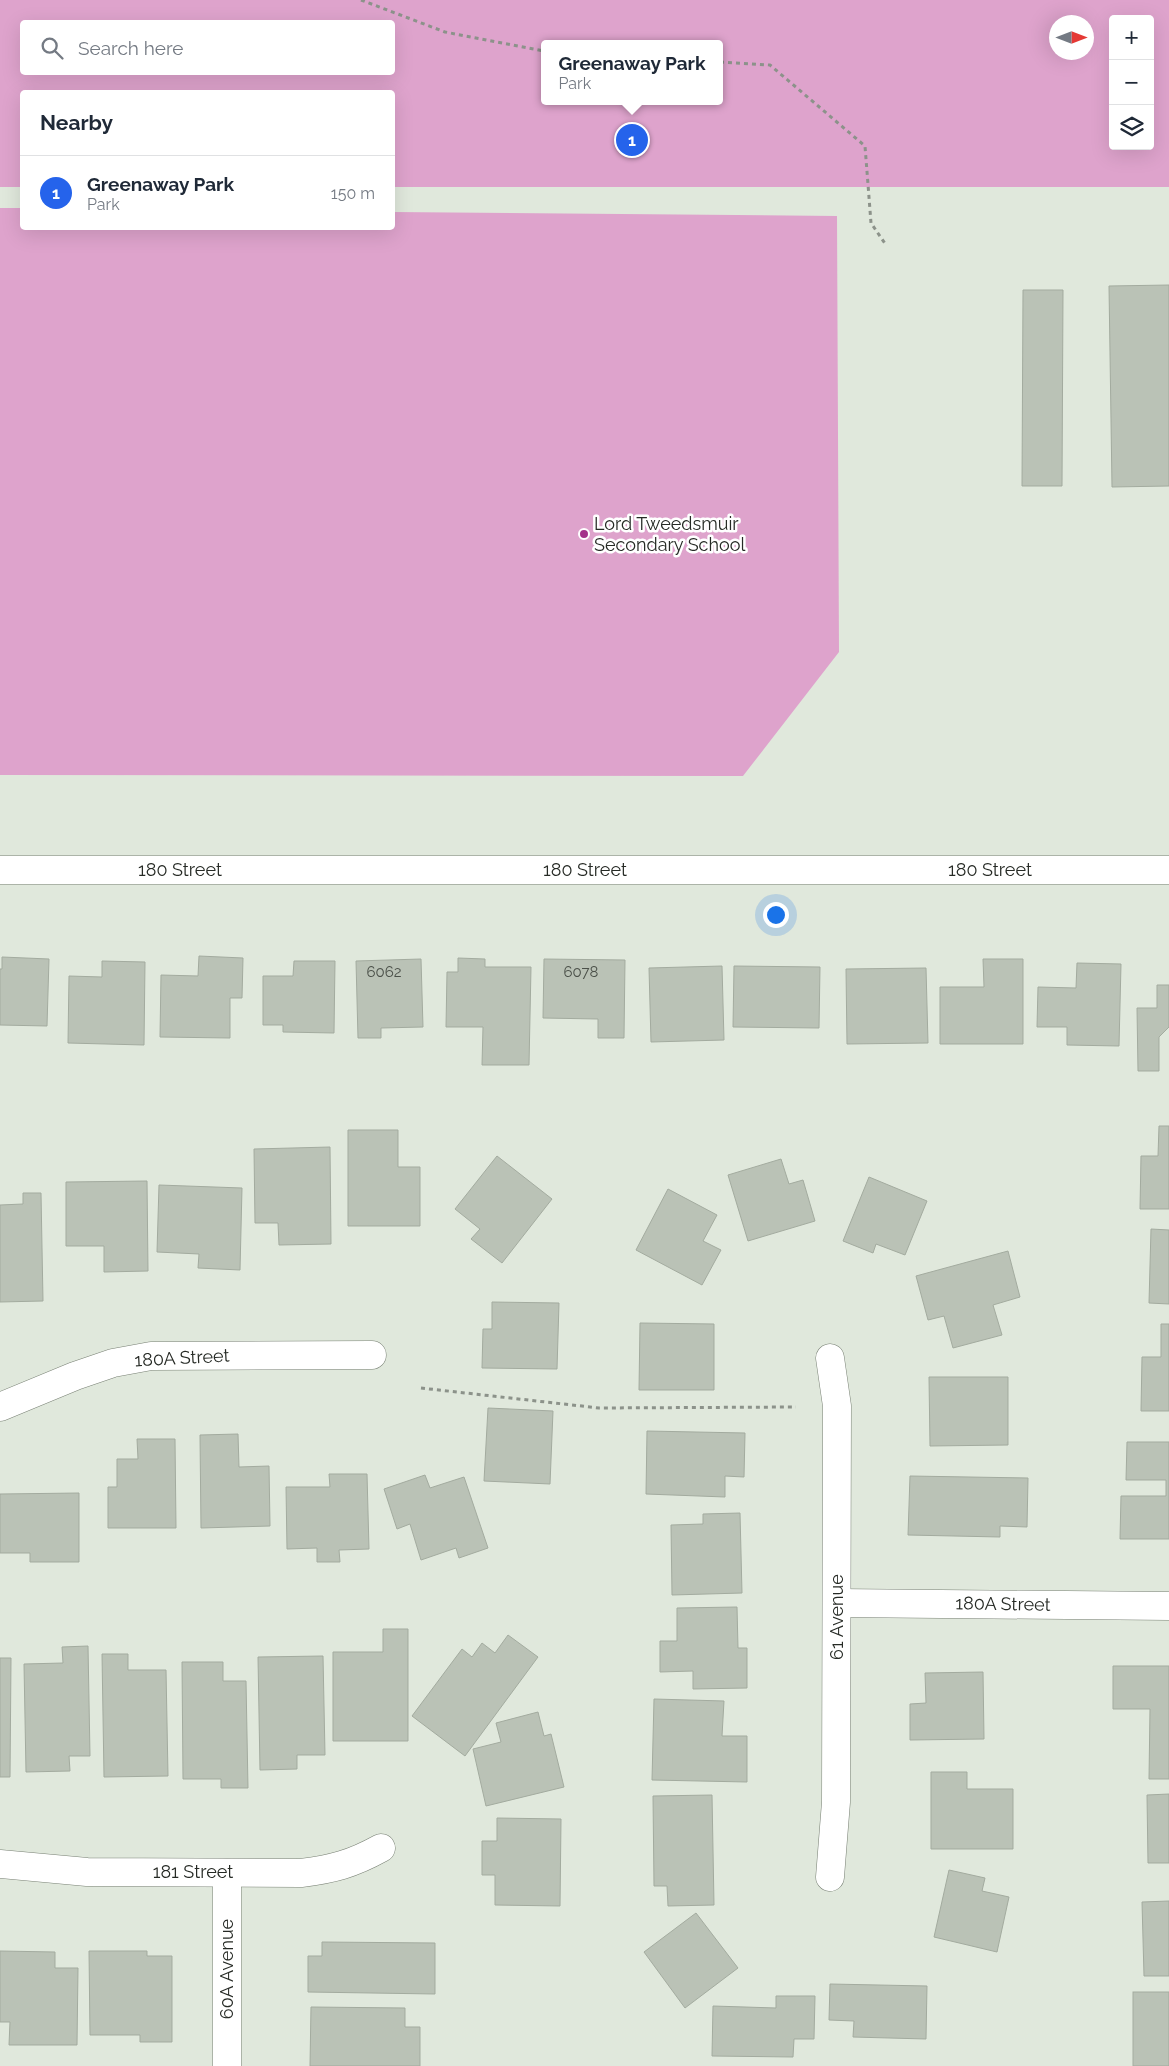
<!DOCTYPE html>
<meta charset="utf-8">
<style>
body{margin:0;font-family:Raleway,sans-serif;background:#f6f6f7;color:#1f2937}
.controls{position:absolute;right:15px;top:15px;display:grid;overflow:hidden;border-radius:5px;box-shadow:0 5px 20px #0002}
.controls button{width:45px;height:45px;display:grid;place-items:center;padding:0;border:0;border-bottom:1px solid #e0e1e3;background:#fff;color:#1f2937;font:25px sans-serif}
.compass{position:absolute;left:1049px;top:15px;width:45px;height:45px;border-radius:50%;background:#fff;box-shadow:0 5px 20px #0002;rotate:90deg}
.you{position:absolute;left:775px;top:914px;width:18px;height:18px;margin:-12px;border:4px solid #fff;border-radius:50%;background:#1a73e8;box-shadow:0 0 0 8px #1a73e833}
.badge{display:grid;place-items:center;width:32px;height:32px;border-radius:50%;background:#2563eb;color:#fff;font-size:16px;font-weight:700}
.pin{position:absolute;translate:-50% -50%;border:2px solid #fff;box-shadow:0 1px 5px #0006}
.popup{position:absolute;left:541px;top:40px;width:182px;height:65px;box-sizing:border-box;display:grid;place-content:center;border-radius:5px;background:#fff;filter:drop-shadow(0 1px 4px #0005);font-size:16px;white-space:nowrap;color:#747a83}
.popup b{font-size:19px;color:#1f2937}
.popup::after{content:'';position:absolute;left:50%;top:100%;margin-left:-10px;border:10px solid transparent;border-top-color:#fff}
.list{margin:0;padding:0;list-style:none}
h2{display:flex;justify-content:space-between;align-items:center;height:65px;margin:0;padding:0 20px;font-size:21px}
h2 small{font-size:16px;font-weight:400;color:#747a83}
.list li{display:grid;grid-template-columns:32px 1fr auto;gap:15px;align-items:center;box-sizing:border-box;height:75px;padding:0 20px;border-top:1px solid #e0e1e3}
.list b{display:block;font-size:19px;white-space:nowrap}
.list p{margin:0;font-size:16px;white-space:nowrap;color:#747a83}
.list em{font-size:16px;font-style:normal;color:#747a83}
.icon{flex:none;width:28px;height:28px;fill:none;stroke:currentColor;stroke-width:2;stroke-linecap:round;stroke-linejoin:round}
.map{position:relative;flex:none;width:1169px;height:2066px;overflow:hidden}
.search{position:absolute;background:#fff;box-shadow:0 5px 20px #0002;left:20px;top:20px;width:375px;height:55px;display:flex;align-items:center;gap:12px;box-sizing:border-box;padding:0 18px;border-radius:5px;color:#747a83;font-size:19px}
.panel{position:absolute;background:#fff;box-shadow:0 5px 20px #0002;left:20px;top:90px;width:375px;height:140px;border-radius:5px}
.map>svg:first-child{display:block}
.green{fill:#dea3cc;fill-rule:evenodd}
.building{fill:#bac2b6;stroke:#a3ab9f}
.lines{fill:none;stroke-linecap:round;stroke-linejoin:round}
.street-casing{stroke:#788074;stroke-width:29}
.secondary-casing{stroke:#788074;stroke-width:29}
.path{stroke:#8c928a;stroke-width:3;stroke-dasharray:4 4;stroke-linecap:butt}
.street{stroke:#fff;stroke-width:28}
.secondary{stroke:#fff;stroke-width:28}
.poi-dot{fill:#a4308a;stroke:#fff;stroke-width:2}
.labels{text-anchor:middle;stroke-width:5;stroke-linejoin:round;paint-order:stroke}
.number-label{font-size:15px;fill:#4b5049}
.poi-label{font-size:18px;fill:#262a25;stroke:#fff;text-anchor:start}
.street-label{font-size:18px;fill:#262a25;stroke:#fff}
</style>
<div class="map">
<svg width="1169" height="2066" viewBox="0 0 1169 2066">
<rect width="100%" height="100%" fill="#e0e8dc"/>
<!-- green -->
<g class="green">
<path d="M 0,0 L 1169,0 L 1169,187 L 393,187 L 392,92 L 22,92 L 22,187 L 0,187 ZM 1113,19 L 1150,19 L 1150,146 L 1113,146 ZM 22,22 L 392,22 L 392,72 L 22,72 ZM 1056,22 L 1086,22 L 1086,52 L 1056,52 ZM 544,44 L 720,44 L 720,101 L 544,101 Z"/>
<polygon points="0,208 22,208 22,228 392,228 393,212 837,216 839,652 743,776 0,775"/>
</g>
<!-- building -->
<g class="building">
<polygon points="1169,285 1169,486 1112,487 1109,286"/>
<polygon points="1023,290 1063,290 1062,486 1022,486"/>
<polygon points="199,956 243,958 242,998 230,998 230,1038 160,1037 161,975 198,976"/>
<polygon points="2,957 49,959 47,1026 0,1025 0,969 2,969"/>
<polygon points="458,958 485,959 485,967 531,967 529,1065 482,1065 483,1027 446,1027 447,972 458,972"/>
<polygon points="421,959 423,1027 381,1028 381,1038 358,1038 356,961"/>
<polygon points="544,959 625,960 624,1038 598,1038 598,1019 543,1018"/>
<polygon points="983,959 1023,959 1023,1044 940,1044 940,987 984,987"/>
<polygon points="102,961 145,962 144,1045 68,1043 69,976 102,977"/>
<polygon points="294,961 335,961 334,1033 283,1032 283,1025 263,1025 263,976 293,976"/>
<polygon points="1077,963 1121,964 1119,1046 1067,1045 1067,1027 1037,1027 1038,987 1076,988"/>
<polygon points="722,966 724,1040 651,1042 649,968"/>
<polygon points="734,966 820,967 819,1028 733,1027"/>
<polygon points="926,968 928,1043 847,1044 846,969"/>
<polygon points="1157,985 1169,985 1169,1027 1159,1037 1159,1071 1138,1071 1137,1008 1157,1008"/>
<polygon points="1159,1126 1169,1126 1169,1209 1140,1209 1141,1156 1158,1156"/>
<polygon points="348,1130 398,1130 398,1167 420,1167 420,1226 348,1226"/>
<polygon points="330,1147 331,1244 279,1245 278,1223 255,1223 254,1149"/>
<polygon points="497,1156 552,1199 502,1263 471,1239 480,1229 455,1209"/>
<polygon points="781,1159 789,1184 803,1180 815,1221 748,1241 728,1175"/>
<polygon points="869,1177 927,1201 905,1255 876,1244 873,1253 843,1241"/>
<polygon points="147,1181 148,1271 104,1272 104,1246 66,1246 66,1182"/>
<polygon points="159,1185 242,1188 240,1270 198,1268 199,1254 157,1252"/>
<polygon points="668,1189 717,1215 703,1241 721,1250 702,1285 636,1250"/>
<polygon points="23,1193 41,1193 43,1301 0,1302 0,1205 23,1204"/>
<polygon points="1151,1229 1169,1230 1169,1304 1149,1303"/>
<polygon points="1008,1251 1020,1297 993,1305 1002,1335 953,1348 944,1316 928,1320 916,1276"/>
<polygon points="492,1302 559,1303 557,1369 482,1368 483,1329 492,1329"/>
<polygon points="640,1323 714,1324 714,1390 639,1390"/>
<polygon points="1161,1324 1169,1324 1169,1411 1141,1411 1142,1357 1161,1357"/>
<polygon points="929,1377 1008,1377 1008,1445 930,1446"/>
<polygon points="488,1408 553,1411 550,1484 484,1481"/>
<polygon points="647,1431 745,1433 744,1477 725,1476 725,1497 646,1494"/>
<polygon points="238,1434 239,1467 269,1466 270,1526 201,1528 200,1435"/>
<polygon points="137,1439 175,1439 176,1528 108,1528 108,1487 117,1487 117,1459 138,1459"/>
<polygon points="1127,1442 1169,1442 1169,1539 1120,1539 1121,1496 1166,1496 1166,1480 1126,1480"/>
<polygon points="329,1474 367,1474 369,1549 339,1550 340,1562 317,1562 317,1548 287,1549 286,1487 330,1487"/>
<polygon points="425,1475 430,1488 464,1477 488,1548 459,1558 456,1548 421,1560 410,1524 397,1529 384,1489"/>
<polygon points="910,1476 1028,1478 1027,1527 1000,1526 1000,1537 908,1535"/>
<polygon points="79,1493 79,1562 30,1562 30,1553 0,1553 0,1494"/>
<polygon points="740,1513 742,1593 672,1595 671,1525 703,1524 703,1514"/>
<polygon points="737,1607 738,1648 747,1648 747,1688 693,1689 693,1671 660,1672 660,1641 677,1641 677,1608"/>
<polygon points="383,1629 408,1629 408,1741 333,1741 333,1652 383,1652"/>
<polygon points="508,1635 538,1657 465,1756 412,1716 462,1649 472,1657 482,1643 495,1653"/>
<polygon points="88,1646 90,1756 69,1756 70,1771 26,1772 24,1664 63,1663 62,1647"/>
<polygon points="102,1654 128,1654 128,1670 166,1670 168,1776 104,1777"/>
<polygon points="323,1656 325,1755 297,1755 297,1769 260,1770 258,1657"/>
<polygon points="0,1658 11,1658 10,1777 0,1777"/>
<polygon points="182,1662 223,1662 223,1681 246,1681 248,1788 221,1788 221,1779 183,1779"/>
<polygon points="1113,1666 1169,1666 1169,1779 1149,1779 1150,1709 1113,1709"/>
<polygon points="983,1672 984,1739 910,1740 910,1704 926,1703 925,1673"/>
<polygon points="654,1699 724,1701 722,1736 747,1736 747,1782 652,1780"/>
<polygon points="538,1712 544,1736 551,1734 564,1787 486,1806 473,1749 501,1742 496,1723"/>
<polygon points="931,1772 967,1772 967,1789 1013,1789 1013,1849 931,1849"/>
<polygon points="1169,1794 1169,1863 1148,1863 1147,1795"/>
<polygon points="712,1795 714,1905 668,1906 667,1886 654,1886 653,1796"/>
<polygon points="497,1818 561,1819 560,1906 495,1905 495,1875 482,1875 482,1841 497,1841"/>
<polygon points="949,1870 985,1878 982,1891 1009,1897 997,1952 934,1937"/>
<polygon points="1169,1901 1169,1976 1144,1976 1142,1902"/>
<polygon points="696,1913 738,1968 685,2008 644,1952"/>
<polygon points="322,1942 435,1943 435,1994 308,1992 308,1956 322,1956"/>
<polygon points="0,1951 55,1952 55,1968 78,1968 77,2045 9,2045 10,2022 0,2022"/>
<polygon points="89,1951 147,1951 147,1956 172,1956 172,2042 140,2042 140,2035 90,2035"/>
<polygon points="830,1984 927,1986 926,2039 853,2037 854,2021 829,2020"/>
<rect x="1133" y="1992" width="36" height="74"/>
<polygon points="776,1996 815,1996 814,2039 794,2039 793,2057 712,2056 713,2006 776,2008"/>
<polygon points="311,2007 405,2008 405,2027 420,2027 420,2066 310,2066"/>
</g>
<g class="lines">
<!-- street casing -->
<g class="street-casing">
<g id="street">
<polyline points="0,1407 75,1376 113,1363 151,1356 372,1355"/>
<polyline points="837,1603 1169,1606"/>
<path d="M 0,1864 L 87,1872 L 301,1873 C 333,1869 352,1864 381,1848"/>
<polyline points="830,1877 836,1802 837,1406 830,1358"/>
<polyline points="227,2066 227,1873"/>
</g>
</g>
<!-- secondary casing -->
<g class="secondary-casing">
<polyline id="secondary" points="0,870 1169,870"/>
</g>
<!-- path -->
<g class="path">
<polyline points="361,0 445,32 544,51"/>
<polyline points="720,62 770,65 865,146 871,223 886,245"/>
<polyline points="421,1388 599,1408 796,1407"/>
</g>
<!-- street -->
<use href="#street" class="street"/>
<!-- secondary -->
<use href="#secondary" class="secondary"/>
</g>
<!-- markers -->
<circle class="poi-dot" cx="584" cy="534" r="5"/>
<g class="labels">
<!-- number labels -->
<g class="number-label">
<text x="384" y="977">6062</text>
<text x="581" y="977">6078</text>
</g>
<!-- poi labels -->
<g class="poi-label">
<text x="594" y="530">Lord Tweedsmuir<tspan x="594" dy="21">Secondary School</tspan></text>
</g>
<!-- street labels -->
<g class="street-label">
<text x="180" y="876">180 Street</text>
<text x="585" y="876">180 Street</text>
<text x="990" y="876">180 Street</text>
<text transform="translate(182 1358) rotate(-3)" y="6">180A Street</text>
<text transform="translate(1003 1604) rotate(1)" y="6">180A Street</text>
<text transform="translate(837 1617) rotate(-90)" y="6">61 Avenue</text>
<text x="193" y="1878">181 Street</text>
<text transform="translate(227 1969) rotate(-90)" y="6">60A Avenue</text>
</g>
</g>
</svg>
<div class="controls">
<button>+</button>
<button>−</button>
<button><svg class="icon" aria-label="layers" viewBox="0 0 24 24"><path d="M12 4l9 5-9 5-9-5zM3 14l9 5 9-5"/></svg></button>
</div>
<svg class="compass" viewBox="-18 -18 36 36"><path d="M0-13l5 13h-10z" fill="#e53935"/><path d="M0 13l5-13h-10z" fill="#747a83"/></svg>
<div class="you"></div>
<div class="pin badge" style="left:632px;top:140px">1</div>
<div class="popup"><b>Greenaway Park</b>Park</div>
<div class="search"><svg class="icon" aria-label="search" viewBox="0 0 24 24"><circle cx="10" cy="10" r="6"/><path d="M15 15l6 6"/></svg>Search here</div>
<section class="panel">
<h2>Nearby<small></small></h2>
<ul class="list">
<li><span class="badge">1</span><div><b>Greenaway Park</b><p>Park</p></div><em>150 m</em></li>
</ul>
</section>
</div>
